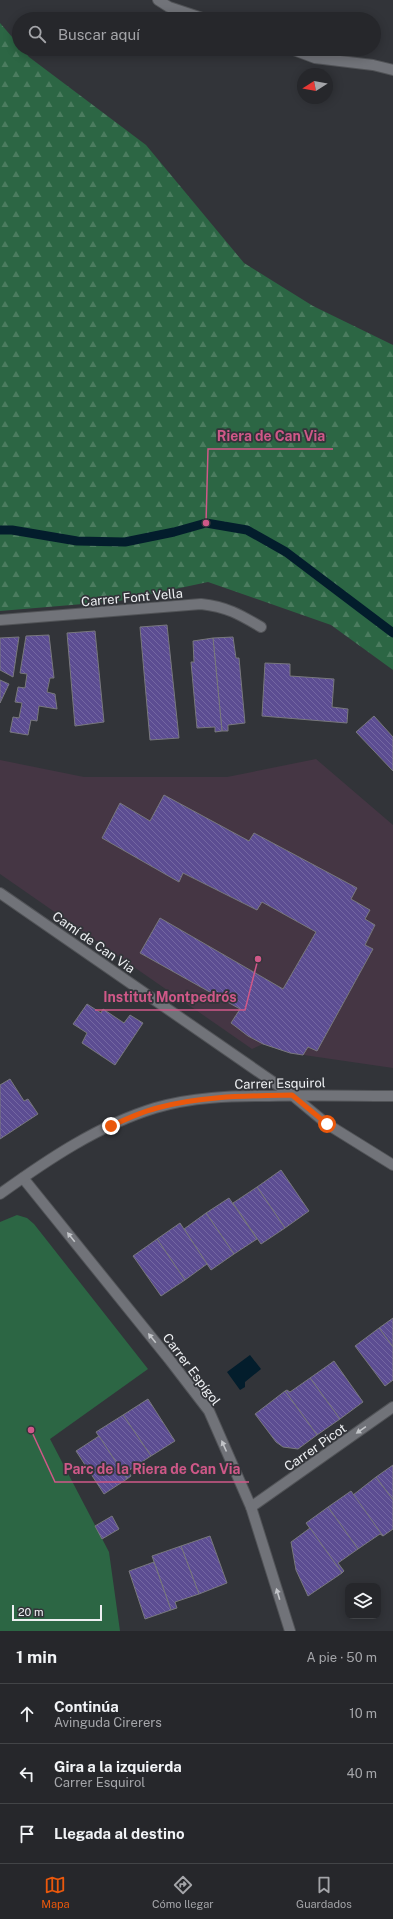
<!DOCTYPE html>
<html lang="es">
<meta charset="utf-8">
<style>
body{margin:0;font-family:"Public Sans",sans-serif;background:#323337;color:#f1f3f6}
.controls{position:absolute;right:12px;bottom:12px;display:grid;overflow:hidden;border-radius:8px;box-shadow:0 2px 10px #0003}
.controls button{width:36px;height:36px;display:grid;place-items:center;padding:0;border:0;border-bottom:1px solid #424447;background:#26272b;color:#f1f3f6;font:20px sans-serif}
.compass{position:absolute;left:297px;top:68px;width:36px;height:36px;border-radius:50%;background:#26272b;box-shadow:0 2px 10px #0003;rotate:259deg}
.scale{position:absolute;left:12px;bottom:10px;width:90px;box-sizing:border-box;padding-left:4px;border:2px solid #edeff2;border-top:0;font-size:11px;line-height:14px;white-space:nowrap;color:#edeff2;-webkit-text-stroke:3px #323439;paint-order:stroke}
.stop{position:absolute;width:12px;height:12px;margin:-9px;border:3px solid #ea580c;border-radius:50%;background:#fff}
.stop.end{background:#ea580c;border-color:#fff;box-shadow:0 1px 4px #0008}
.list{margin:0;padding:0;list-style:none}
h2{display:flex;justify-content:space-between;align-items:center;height:52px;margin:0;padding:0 16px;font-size:17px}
h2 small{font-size:13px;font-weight:400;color:#a4a5a9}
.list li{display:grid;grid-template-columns:26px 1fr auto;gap:12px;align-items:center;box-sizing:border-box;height:60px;padding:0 16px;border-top:1px solid #424447}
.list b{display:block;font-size:15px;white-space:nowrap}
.list p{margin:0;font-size:13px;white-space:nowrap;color:#a4a5a9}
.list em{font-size:13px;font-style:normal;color:#a4a5a9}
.icon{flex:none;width:22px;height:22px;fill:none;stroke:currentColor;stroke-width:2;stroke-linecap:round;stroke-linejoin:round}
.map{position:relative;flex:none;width:393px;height:1631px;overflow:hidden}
.search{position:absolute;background:#26272b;box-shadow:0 2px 10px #0003;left:12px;right:12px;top:12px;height:44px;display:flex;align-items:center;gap:10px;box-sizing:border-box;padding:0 14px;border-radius:22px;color:#a4a5a9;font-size:15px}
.sheet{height:232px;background:#26272b}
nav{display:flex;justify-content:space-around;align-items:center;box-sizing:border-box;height:56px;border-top:1px solid #424447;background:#26272b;font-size:11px;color:#a4a5a9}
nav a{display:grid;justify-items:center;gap:2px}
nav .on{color:#ea580c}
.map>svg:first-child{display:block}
.education{fill:#453644}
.forest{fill:url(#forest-firs)}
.park{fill:#2c6644}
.water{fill:#031d2c}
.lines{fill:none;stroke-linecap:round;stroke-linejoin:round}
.stream{stroke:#031d2c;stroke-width:9}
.building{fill:url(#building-back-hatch);stroke:#78787d}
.minor-casing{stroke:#515357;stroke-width:12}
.minor{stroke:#717379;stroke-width:10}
.oneway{fill:#c2c4c8}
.route{stroke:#ea580c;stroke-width:5}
.labels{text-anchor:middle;stroke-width:3.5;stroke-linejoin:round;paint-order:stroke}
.street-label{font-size:13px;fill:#edeff2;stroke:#323439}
.leader{fill:none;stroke:#cf5888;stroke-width:1.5}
.callout-dot{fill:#cf5888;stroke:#323439;stroke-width:1.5}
.callout-label{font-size:14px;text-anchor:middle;font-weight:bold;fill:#cf5888;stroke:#323439;stroke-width:3.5;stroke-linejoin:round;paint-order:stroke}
</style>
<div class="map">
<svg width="393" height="1631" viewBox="0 0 393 1631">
<defs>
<pattern id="forest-firs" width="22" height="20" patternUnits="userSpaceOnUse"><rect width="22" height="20" fill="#2c6644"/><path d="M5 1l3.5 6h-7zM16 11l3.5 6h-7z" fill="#4b7c5f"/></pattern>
<pattern id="building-back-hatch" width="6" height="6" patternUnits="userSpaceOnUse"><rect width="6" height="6" fill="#5c4d92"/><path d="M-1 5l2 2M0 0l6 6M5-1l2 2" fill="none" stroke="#7467a2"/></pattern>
</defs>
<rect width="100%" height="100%" fill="#323439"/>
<!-- education -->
<polygon class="education" points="316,759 393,825 393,1068 290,1053 263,1044 252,1049 0,874 0,760 84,777 227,777"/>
<!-- forest -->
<polygon class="forest" points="0,23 19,45 19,49 22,49 29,57 146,145 244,263 313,306 393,345 393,670 331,625 208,582 119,601 0,611"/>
<!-- park -->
<polygon class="park" points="17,1215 27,1218 34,1224 148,1369 50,1439 109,1552 120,1631 0,1631 0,1222"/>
<!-- water -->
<polygon class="water" points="250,1355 261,1369 245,1382 245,1387 240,1390 227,1372"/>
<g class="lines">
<!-- stream -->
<polyline class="stream" points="0,530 12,530 77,541 125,542 174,532 206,523 247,530 286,552 393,633"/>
</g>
<!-- building -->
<g class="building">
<polygon points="167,625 179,738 150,740 140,627"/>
<polygon points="95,631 104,722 75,726 67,633"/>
<polygon points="49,635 54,678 50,678 47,692 55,694 57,709 39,706 37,721 31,720 28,735 10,732 13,717 19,718 22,703 15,702 18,687 25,688 27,674 20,673 26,636"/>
<polygon points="19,637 13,677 0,670 0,638"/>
<polygon points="233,637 236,658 239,658 245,723 228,725 228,731 222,731 213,638"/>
<polygon points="213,638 222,731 215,732 215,727 197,728 191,662 194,662 193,641"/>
<polygon points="265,663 290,664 290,676 334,679 332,707 348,709 347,723 262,716"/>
<polygon points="0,680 9,684 0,703"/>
<polygon points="374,716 393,737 393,771 356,732"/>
<polygon points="164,795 249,841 254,833 357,888 351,899 370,910 365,919 375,925 365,945 373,949 317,1051 308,1047 303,1055 290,1053 263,1044 248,1036 231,1023 240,1009 140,953 160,918 283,989 316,932 262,902 257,910 183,873 179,882 102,838 120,803 150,821"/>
<polygon points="87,1004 101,1013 103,1009 124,1023 130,1015 143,1023 115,1065 82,1043 87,1033 73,1024"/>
<polygon points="10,1079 24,1101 28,1099 38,1114 0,1139 0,1085"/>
<polygon points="281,1170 309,1211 285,1228 257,1187"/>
<polygon points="257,1187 285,1228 261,1244 233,1203"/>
<polygon points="229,1198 257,1239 234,1254 206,1213"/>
<polygon points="206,1213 234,1254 211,1270 184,1229"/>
<polygon points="180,1223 207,1264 185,1280 157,1239"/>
<polygon points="157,1239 185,1280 161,1296 133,1256"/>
<polygon points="393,1318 393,1347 379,1328"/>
<polygon points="379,1328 393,1347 393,1380 385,1386 355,1346"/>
<polygon points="334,1361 363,1402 340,1419 310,1378"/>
<polygon points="310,1378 340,1419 317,1435 285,1391 287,1390 290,1392"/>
<polygon points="285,1391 317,1435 298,1449 283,1447 276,1442 255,1414"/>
<polygon points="148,1399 175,1441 151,1456 123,1415"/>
<polygon points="123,1415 151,1456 128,1471 131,1476 127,1479 96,1432"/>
<polygon points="99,1436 127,1479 104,1494 76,1451"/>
<polygon points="393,1465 393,1500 376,1477"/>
<polygon points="376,1477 393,1500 393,1529 383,1536 353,1495"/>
<polygon points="351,1491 383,1536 380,1534 358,1549 328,1507"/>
<polygon points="328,1507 358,1549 338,1563 344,1571 342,1573 306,1523"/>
<polygon points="112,1516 119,1529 102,1539 95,1526"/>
<polygon points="310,1528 342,1573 308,1596 296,1570 291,1542"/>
<polygon points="210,1536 227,1583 199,1594 181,1546"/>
<polygon points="181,1546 199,1594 175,1602 177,1608 171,1610 152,1556"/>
<polygon points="154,1562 171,1610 145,1619 129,1571"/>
</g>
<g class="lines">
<!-- minor casing -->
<g class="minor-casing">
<g id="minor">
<polyline points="158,0 169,7 205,19"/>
<polyline points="291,49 315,58 373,65 393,70"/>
<path d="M 0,620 L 201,604 C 227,607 239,614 261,627"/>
<polyline points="0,893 292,1095 327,1124 393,1165"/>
<polyline points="23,1178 169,1359 209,1411 251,1507 290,1631"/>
<path d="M 0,1194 C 47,1160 99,1125 155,1108 C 192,1097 231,1096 269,1096 C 310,1095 352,1096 393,1096"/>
<polyline points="251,1507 393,1407"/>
</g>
</g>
<!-- minor -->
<use href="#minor" class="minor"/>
</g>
<!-- one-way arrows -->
<defs><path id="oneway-solid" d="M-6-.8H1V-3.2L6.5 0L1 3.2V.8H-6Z"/></defs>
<g class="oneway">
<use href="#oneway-solid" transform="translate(71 1237) rotate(-129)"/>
<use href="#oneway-solid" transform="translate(152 1338) rotate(-129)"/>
<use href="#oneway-solid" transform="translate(361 1430) rotate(145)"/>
<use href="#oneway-solid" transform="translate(224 1446) rotate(-114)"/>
<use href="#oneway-solid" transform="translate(278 1594) rotate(-107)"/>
</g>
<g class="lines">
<!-- route -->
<path class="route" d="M 111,1126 C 126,1119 141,1112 157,1108 C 201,1096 246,1096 292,1095 L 327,1124"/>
</g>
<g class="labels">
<!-- street labels -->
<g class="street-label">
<text transform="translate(132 597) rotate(-5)" y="5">Carrer Font Vella</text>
<text transform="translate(94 942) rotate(35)" y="5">Camí de Can Via</text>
<text transform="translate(280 1083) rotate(-1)" y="5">Carrer Esquirol</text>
<text transform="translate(192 1369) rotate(53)" y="5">Carrer Espígol</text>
<text transform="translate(315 1447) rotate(-35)" y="5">Carrer Picot</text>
</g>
</g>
<!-- callouts -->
<path class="leader" d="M206 523L208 449H333M258 959L245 1010H95M31 1430L55 1482H249"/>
<g class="callout-dot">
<circle cx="206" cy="523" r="4"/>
<circle cx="258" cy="959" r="4"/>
<circle cx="31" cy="1430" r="4"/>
</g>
<g class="callout-label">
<text x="271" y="441">Riera de Can Via</text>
<text x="170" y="1002">Institut Montpedrós</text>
<text x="152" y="1474">Parc de la Riera de Can Via</text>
</g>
</svg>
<div class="controls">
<button><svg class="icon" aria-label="layers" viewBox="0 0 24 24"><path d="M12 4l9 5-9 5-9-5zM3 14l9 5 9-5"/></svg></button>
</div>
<svg class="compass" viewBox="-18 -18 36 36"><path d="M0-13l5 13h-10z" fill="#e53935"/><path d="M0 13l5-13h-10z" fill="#a4a5a9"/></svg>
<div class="scale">20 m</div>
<div class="stop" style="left:327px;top:1124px"></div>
<div class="stop end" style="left:111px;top:1126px"></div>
<div class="search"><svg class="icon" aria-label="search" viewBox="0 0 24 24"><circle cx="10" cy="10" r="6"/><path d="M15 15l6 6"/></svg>Buscar aquí</div>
</div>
<section class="sheet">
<h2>1 min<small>A pie · 50 m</small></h2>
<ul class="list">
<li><svg class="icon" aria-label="ahead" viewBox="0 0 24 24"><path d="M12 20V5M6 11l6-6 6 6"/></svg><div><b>Continúa</b><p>Avinguda Cirerers</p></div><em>10 m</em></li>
<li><svg class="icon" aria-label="left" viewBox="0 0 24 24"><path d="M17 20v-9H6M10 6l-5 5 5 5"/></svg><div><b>Gira a la izquierda</b><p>Carrer Esquirol</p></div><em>40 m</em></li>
<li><svg class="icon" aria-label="arrive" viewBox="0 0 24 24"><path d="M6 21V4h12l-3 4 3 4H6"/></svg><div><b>Llegada al destino</b></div></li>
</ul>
</section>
<nav>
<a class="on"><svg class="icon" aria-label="map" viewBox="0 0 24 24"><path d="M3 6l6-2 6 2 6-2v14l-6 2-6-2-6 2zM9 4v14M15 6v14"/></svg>Mapa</a>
<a><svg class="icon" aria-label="directions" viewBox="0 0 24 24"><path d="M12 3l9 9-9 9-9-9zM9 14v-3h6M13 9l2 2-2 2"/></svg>Cómo llegar</a>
<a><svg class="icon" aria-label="saved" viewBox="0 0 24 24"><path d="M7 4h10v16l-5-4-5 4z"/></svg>Guardados</a>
</nav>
